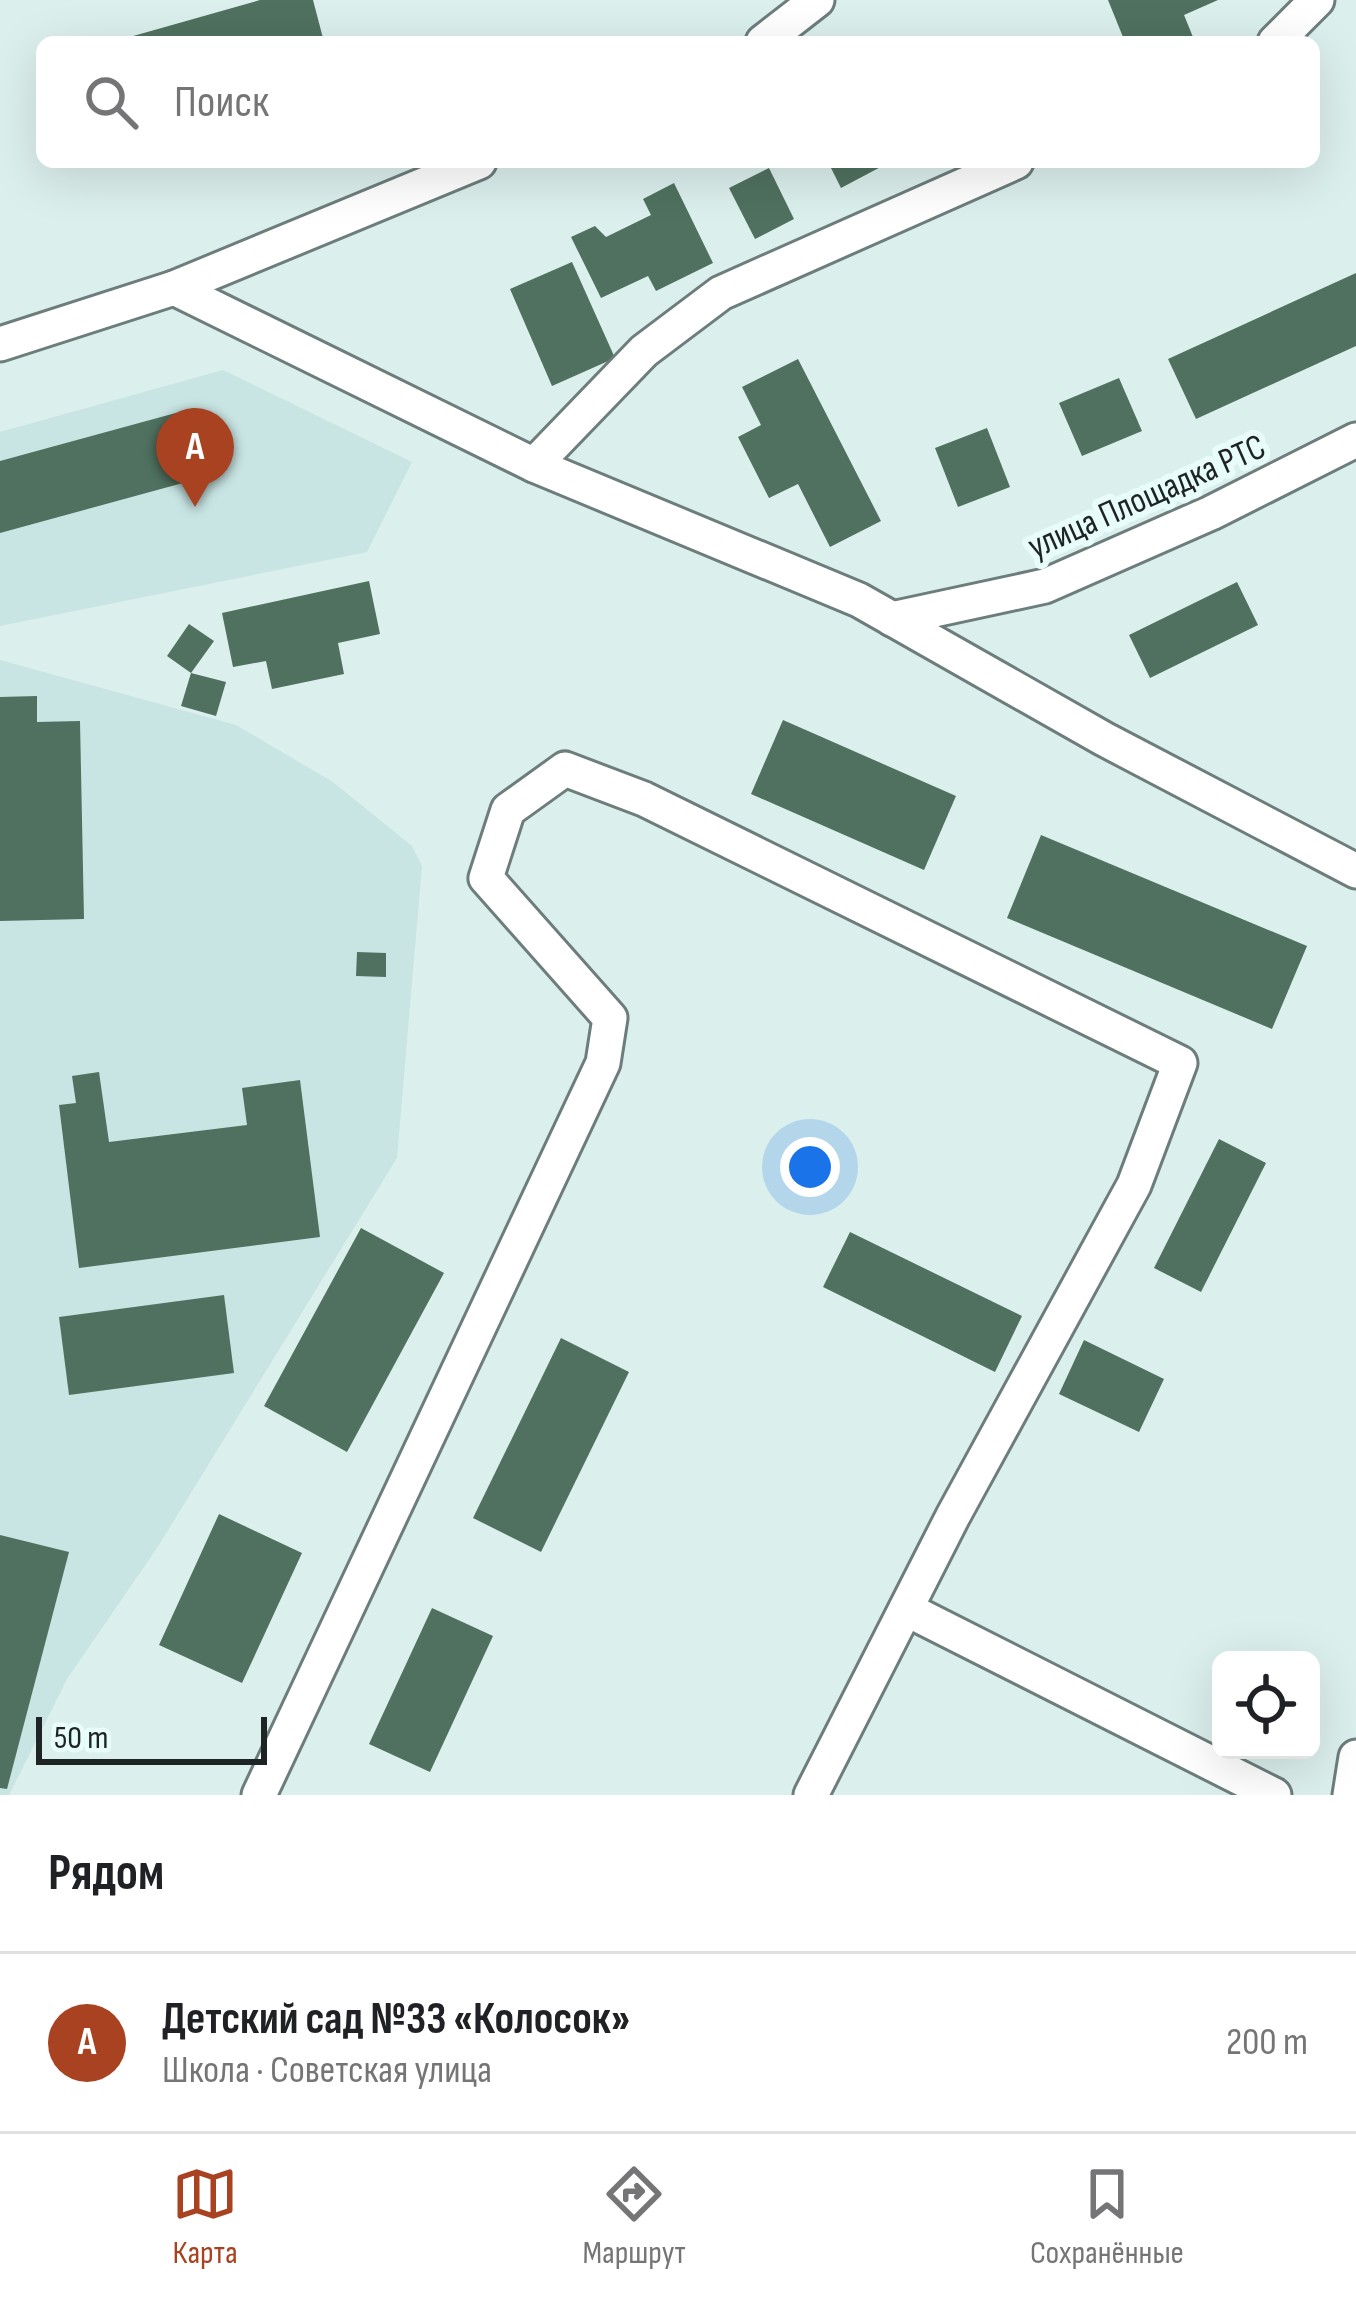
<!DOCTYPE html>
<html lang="ru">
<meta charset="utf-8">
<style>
body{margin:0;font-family:"Sofia Sans Condensed",sans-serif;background:#f2f2f2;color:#202124}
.controls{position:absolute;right:36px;bottom:36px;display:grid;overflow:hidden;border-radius:18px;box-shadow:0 12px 48px #0002}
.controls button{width:108px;height:108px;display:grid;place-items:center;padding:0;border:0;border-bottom:3px solid #e0e0e0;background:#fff;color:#202124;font:60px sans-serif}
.scale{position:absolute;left:36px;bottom:30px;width:231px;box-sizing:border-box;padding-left:12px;border:6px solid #1d2423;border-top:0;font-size:33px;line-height:42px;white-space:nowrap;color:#1d2423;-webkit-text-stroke:9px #e8fcfa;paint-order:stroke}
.you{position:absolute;left:810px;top:1167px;width:42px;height:42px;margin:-30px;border:9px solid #fff;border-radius:50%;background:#1a73e8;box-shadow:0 0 0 18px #1a73e833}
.badge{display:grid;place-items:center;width:78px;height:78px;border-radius:50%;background:#a94221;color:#fff;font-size:39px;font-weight:700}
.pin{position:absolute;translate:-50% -99px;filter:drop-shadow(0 3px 6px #0008)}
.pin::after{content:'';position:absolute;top:63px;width:42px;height:36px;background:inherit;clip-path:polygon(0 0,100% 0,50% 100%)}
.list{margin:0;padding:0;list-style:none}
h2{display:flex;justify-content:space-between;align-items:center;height:156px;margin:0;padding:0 48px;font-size:51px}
h2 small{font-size:39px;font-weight:400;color:#757577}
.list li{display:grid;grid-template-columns:78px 1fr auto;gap:36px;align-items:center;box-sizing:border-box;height:180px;padding:0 48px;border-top:3px solid #e0e0e0}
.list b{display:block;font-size:45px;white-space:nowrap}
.list p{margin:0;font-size:39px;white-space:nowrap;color:#757577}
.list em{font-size:39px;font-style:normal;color:#757577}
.icon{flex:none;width:66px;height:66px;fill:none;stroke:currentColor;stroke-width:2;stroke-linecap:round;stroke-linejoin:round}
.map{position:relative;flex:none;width:1356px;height:1795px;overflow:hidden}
.search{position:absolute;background:#fff;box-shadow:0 12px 48px #0002;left:36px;right:36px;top:36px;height:132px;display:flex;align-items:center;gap:30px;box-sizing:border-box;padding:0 42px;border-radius:18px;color:#757577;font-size:45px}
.sheet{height:336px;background:#fff}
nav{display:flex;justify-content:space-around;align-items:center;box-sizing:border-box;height:168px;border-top:3px solid #e0e0e0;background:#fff;font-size:33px;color:#757577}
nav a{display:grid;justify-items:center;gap:6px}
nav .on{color:#a94221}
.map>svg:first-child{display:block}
.built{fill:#c8e5e3}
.building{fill:#50715f}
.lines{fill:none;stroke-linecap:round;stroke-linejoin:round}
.minor-casing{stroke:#6c7d7c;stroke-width:39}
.minor{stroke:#fff;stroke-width:33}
.labels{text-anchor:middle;stroke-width:12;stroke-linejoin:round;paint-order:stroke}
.street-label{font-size:36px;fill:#1d2423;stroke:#e8fcfa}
</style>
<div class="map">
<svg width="1356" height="1795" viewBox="0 0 1356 1795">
<rect width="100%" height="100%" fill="#dbefed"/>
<!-- built -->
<g class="built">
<polygon points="223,370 412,462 367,552 0,626 0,432"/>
<polygon points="0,660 236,725 333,782 412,846 422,866 397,1158 157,1548 67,1679 9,1795 0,1795"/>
</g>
<!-- building -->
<g class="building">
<polygon points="260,0 313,0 324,42 112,42"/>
<polygon points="1108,0 1218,0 1184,15 1195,42 1125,42"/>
<polygon points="828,162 890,162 841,188"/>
<polygon points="769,168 794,219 755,239 729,188"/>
<polygon points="674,183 713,263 656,291 648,276 601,298 571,237 595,226 606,237 651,215 643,199"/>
<polygon points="572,262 615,358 552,386 510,289"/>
<polygon points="1356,273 1356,346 1196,419 1168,359"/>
<polygon points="798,359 881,521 830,547 798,484 769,498 738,437 761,425 742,387"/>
<polygon points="1119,378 1142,431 1082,456 1059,403"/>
<polygon points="194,408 212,475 0,533 0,461"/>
<polygon points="987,428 1010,487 958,507 935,448"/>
<polygon points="369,581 380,634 338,643 344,674 272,689 266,661 233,667 222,613"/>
<polygon points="1237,582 1258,625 1150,678 1129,635"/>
<polygon points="189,624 214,641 191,673 167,656"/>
<polygon points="191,673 226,682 216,716 181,706"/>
<polygon points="37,696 37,722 80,721 84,919 0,921 0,697"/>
<polygon points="783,720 956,796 924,870 751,794"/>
<polygon points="1041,835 1307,946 1272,1029 1007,918"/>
<polygon points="357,952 386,953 386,977 356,976"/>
<polygon points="99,1072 109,1142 247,1125 242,1088 300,1080 320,1237 79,1268 59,1105 76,1103 72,1076"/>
<polygon points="1219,1139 1266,1163 1201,1292 1154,1268"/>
<polygon points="361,1228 444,1273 347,1452 264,1406"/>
<polygon points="850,1232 1022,1316 995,1372 823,1287"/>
<polygon points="224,1295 234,1373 69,1395 59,1317"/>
<polygon points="561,1338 629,1372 541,1552 473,1518"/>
<polygon points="1084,1340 1164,1379 1139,1432 1059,1394"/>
<polygon points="219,1514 302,1553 242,1683 159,1645"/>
<polygon points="0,1535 69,1552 7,1789 0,1788"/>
<polygon points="432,1608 493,1636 430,1772 369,1744"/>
</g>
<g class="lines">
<!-- minor casing -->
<g class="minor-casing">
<g id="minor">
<polyline points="763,42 817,0"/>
<polyline points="1275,42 1317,0"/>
<polyline points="174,288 534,465 859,600 1104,739 1356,871"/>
<polyline points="0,344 174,288 479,162"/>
<polyline points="534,465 644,351 721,293 1016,162"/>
<polyline points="892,619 1045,586 1211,513 1356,440"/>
<polyline points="906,1609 1274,1795"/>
<polyline points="259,1795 603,1063 610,1018 486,878 508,810 565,769 644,799 1180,1063 1134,1185 953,1516 811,1795"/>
<polyline points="1350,1795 1356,1757"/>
</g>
</g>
<!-- minor -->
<use href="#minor" class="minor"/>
</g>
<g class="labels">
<!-- street labels -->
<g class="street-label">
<text transform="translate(1146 495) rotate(-24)" y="13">улица Площадка РТС</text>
</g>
</g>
</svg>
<div class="controls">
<button><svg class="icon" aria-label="locate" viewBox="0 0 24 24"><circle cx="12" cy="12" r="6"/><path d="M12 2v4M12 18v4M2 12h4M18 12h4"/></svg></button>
</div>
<div class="scale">50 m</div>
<div class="you"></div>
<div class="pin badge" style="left:195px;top:507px">A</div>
<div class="search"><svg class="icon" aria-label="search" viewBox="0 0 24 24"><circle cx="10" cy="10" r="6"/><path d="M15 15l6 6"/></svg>Поиск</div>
</div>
<section class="sheet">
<h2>Рядом<small></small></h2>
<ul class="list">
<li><span class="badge">A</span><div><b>Детский сад №33 «Колосок»</b><p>Школа · Советская улица</p></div><em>200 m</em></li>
</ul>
</section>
<nav>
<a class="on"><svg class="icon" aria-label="map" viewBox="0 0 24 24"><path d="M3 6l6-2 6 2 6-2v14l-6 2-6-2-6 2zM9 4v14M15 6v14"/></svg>Карта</a>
<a><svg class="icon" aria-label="directions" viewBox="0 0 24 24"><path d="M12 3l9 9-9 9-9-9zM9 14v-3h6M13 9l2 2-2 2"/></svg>Маршрут</a>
<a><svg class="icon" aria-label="saved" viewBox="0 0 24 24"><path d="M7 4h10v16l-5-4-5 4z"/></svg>Сохранённые</a>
</nav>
